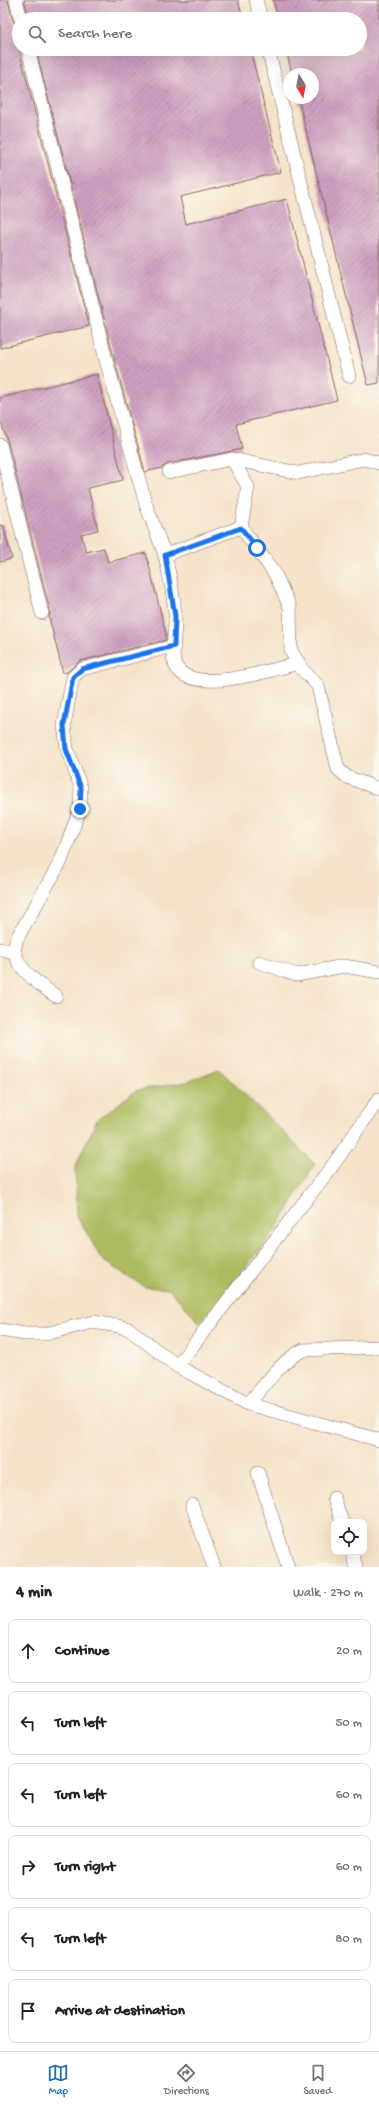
<!DOCTYPE html>
<meta charset="utf-8">
<style>
body{margin:0;font-family:"Gochi Hand",sans-serif;background:#f2f2f2;color:#222}
.controls{position:absolute;right:12px;bottom:12px;display:grid;overflow:hidden;border-radius:8px;box-shadow:0 4px 16px #0002}
.controls button{width:36px;height:36px;display:grid;place-items:center;padding:0;border:0;border-bottom:1px solid #e0e0e0;background:#fff;color:#222;font:20px sans-serif}
.compass{position:absolute;left:283px;top:68px;width:36px;height:36px;border-radius:50%;background:#fff;box-shadow:0 4px 16px #0002;rotate:170deg}
.stop{position:absolute;width:12px;height:12px;margin:-9px;border:3px solid #1a73e8;border-radius:50%;background:#fff}
.stop.end{background:#1a73e8;border-color:#fff;box-shadow:0 1px 4px #0008}
.list{margin:0;padding:0;list-style:none}
h2{display:flex;justify-content:space-between;align-items:center;height:52px;margin:0;padding:0 16px;font-size:17px}
h2 small{font-size:13px;font-weight:400;color:#767676}
.list li{display:grid;grid-template-columns:26px 1fr auto;gap:12px;align-items:center;box-sizing:border-box;height:64px;margin:0 8px 8px;padding:0 8px;border:1px solid #e0e0e0;border-radius:8px}
.list b{display:block;font-size:15px;white-space:nowrap}
.list em{font-size:13px;font-style:normal;color:#767676}
.icon{flex:none;width:22px;height:22px;fill:none;stroke:currentColor;stroke-width:2;stroke-linecap:round;stroke-linejoin:round}
.map{position:relative;flex:none;width:379px;height:1567px;overflow:hidden}
.search{position:absolute;background:#fff;box-shadow:0 4px 16px #0002;left:12px;right:12px;top:12px;height:44px;display:flex;align-items:center;gap:10px;box-sizing:border-box;padding:0 14px;border-radius:22px;color:#767676;font-size:15px}
.sheet{height:484px;background:#fff}
nav{display:flex;justify-content:space-around;align-items:center;box-sizing:border-box;height:56px;border-top:1px solid #e0e0e0;background:#fff;font-size:11px;color:#767676}
nav a{display:grid;justify-items:center;gap:2px}
nav .on{color:#1f6fb2}
.map>svg:first-child{display:block}
.green{fill:#acbb5e;stroke:#7b6d44}
.building{fill:url(#building-hatch)}
.lines{fill:none;stroke-linecap:round;stroke-linejoin:round}
.minor-casing{stroke:#866462;stroke-width:14}
.minor{stroke:#fff;stroke-width:13}
.route{stroke:#1a73e8;stroke-width:5}
</style>
<div class="map">
<svg width="379" height="1567" viewBox="0 0 379 1567">
<defs>
<pattern id="building-hatch" width="6" height="6" patternUnits="userSpaceOnUse"><rect width="6" height="6" fill="#cfa0c1"/><path d="M-1 1l2-2M0 6l6-6M5 7l2-2" fill="none" stroke="#aa829d"/></pattern>
</defs>
<rect width="100%" height="100%" fill="#fbf7ec"/>
<filter id="ink" filterUnits="userSpaceOnUse"><feTurbulence type="fractalNoise" baseFrequency=".025" numOctaves="2"/><feDisplacementMap in="SourceGraphic" scale="8" xChannelSelector="R" yChannelSelector="G"/><feConvolveMatrix kernelMatrix="1 2 1 2 8 2 1 2 1" color-interpolation-filters="sRGB"/></filter>
<filter id="wash" filterUnits="userSpaceOnUse"><feTurbulence type="fractalNoise" baseFrequency=".012" numOctaves="4" result="noise"/><feDisplacementMap in="SourceGraphic" scale="16" xChannelSelector="R" yChannelSelector="G"/><feGaussianBlur stdDeviation="0.9" result="paint"/><feColorMatrix in="noise" values="0 0 0 0 0 0 0 0 0 0 0 0 0 0 0 0 0 1.4 0 .05"/><feComposite in="paint" operator="in"/></filter>
<g filter="url(#wash)">
<rect width="100%" height="100%" fill="#f5e3c9"/>
<!-- green -->
<polygon class="green" points="219,1069 315,1164 274,1232 200,1323 169,1289 145,1287 102,1260 77,1216 75,1166 97,1120 137,1090 187,1082"/>
<g id="blocks">
<!-- building -->
<g class="building">
<polygon points="0,0 8,0 13,21 17,26 19,49 89,326 0,348"/>
<polygon points="24,0 238,0 243,19 29,19"/>
<polygon points="273,0 379,0 379,383 368,385 298,98 313,98 313,74 292,74 286,49 360,49 360,19 278,19"/>
<polygon points="36,49 250,49 281,172 180,197 186,224 287,199 337,400 236,424 242,449 167,464 162,468 145,472 114,358"/>
<polygon points="97,374 123,480 88,488 98,530 81,534 86,552 104,548 108,562 146,553 166,634 166,640 80,661 67,672 63,673 49,617 50,611 8,443 0,419 0,398"/>
<polygon points="0,525 3,525 12,559 0,562"/>
</g>
</g>
</g>
<g filter="url(#ink)">
<use href="#blocks" fill-opacity="0" stroke="#866462" stroke-width="1"/>
<g class="lines">
<!-- minor casing -->
<g class="minor-casing">
<g id="minor">
<polyline points="16,0 21,19"/>
<polyline points="256,0 261,19"/>
<polyline points="28,49 106,360 146,505 165,555 241,527"/>
<polyline points="268,49 349,376"/>
<polyline points="0,445 42,613"/>
<polyline points="232,459 248,487 241,527 275,574 290,607 291,651 302,669 318,686 338,769 347,777 379,789"/>
<polyline points="169,472 232,459 298,473 364,459 379,463"/>
<path d="M 165,555 C 169,574 174,594 175,615 C 176,629 171,647 174,661 C 183,700 274,669 299,663"/>
<polyline points="0,949 15,952"/>
<polyline points="259,962 297,975 344,966 379,972"/>
<path d="M 56,996 C 42,987 19,971 15,953 C 14,949 16,944 16,940 L 61,861 L 80,809 L 81,788 L 67,749 L 64,725 L 73,677 L 82,669 L 174,646"/>
<polyline points="0,1330 25,1334 45,1334 93,1322 118,1326 129,1329 177,1366 248,1404 379,1440"/>
<polyline points="177,1366 333,1165 379,1099"/>
<path d="M 248,1404 C 265,1385 281,1361 303,1350 L 379,1347"/>
<polyline points="258,1473 288,1567"/>
<polyline points="334,1498 342,1522"/>
<polyline points="192,1505 214,1567"/>
<polyline points="352,1552 356,1567"/>
</g>
</g>
<!-- minor -->
<use href="#minor" class="minor"/>
</g>
</g>
<g class="lines" filter="url(#ink)">
<!-- route -->
<polyline class="route" points="80,809 81,788 66,749 64,725 73,677 82,669 174,646 175,616 165,555 241,528 257,548"/>
</g>
</svg>
<div class="controls">
<button><svg class="icon" aria-label="locate" viewBox="0 0 24 24"><circle cx="12" cy="12" r="6"/><path d="M12 2v4M12 18v4M2 12h4M18 12h4"/></svg></button>
</div>
<svg class="compass" viewBox="-18 -18 36 36"><path d="M0-13l5 13h-10z" fill="#e53935"/><path d="M0 13l5-13h-10z" fill="#767676"/></svg>
<div class="stop" style="left:257px;top:548px"></div>
<div class="stop end" style="left:80px;top:809px"></div>
<div class="search"><svg class="icon" aria-label="search" viewBox="0 0 24 24"><circle cx="10" cy="10" r="6"/><path d="M15 15l6 6"/></svg>Search here</div>
</div>
<section class="sheet">
<h2>4 min<small>Walk · 270 m</small></h2>
<ul class="list">
<li><svg class="icon" aria-label="ahead" viewBox="0 0 24 24"><path d="M12 20V5M6 11l6-6 6 6"/></svg><div><b>Continue</b></div><em>20 m</em></li>
<li><svg class="icon" aria-label="left" viewBox="0 0 24 24"><path d="M17 20v-9H6M10 6l-5 5 5 5"/></svg><div><b>Turn left</b></div><em>50 m</em></li>
<li><svg class="icon" aria-label="left" viewBox="0 0 24 24"><path d="M17 20v-9H6M10 6l-5 5 5 5"/></svg><div><b>Turn left</b></div><em>60 m</em></li>
<li><svg class="icon" aria-label="right" viewBox="0 0 24 24"><path d="M7 20v-9h11M14 6l5 5-5 5"/></svg><div><b>Turn right</b></div><em>60 m</em></li>
<li><svg class="icon" aria-label="left" viewBox="0 0 24 24"><path d="M17 20v-9H6M10 6l-5 5 5 5"/></svg><div><b>Turn left</b></div><em>80 m</em></li>
<li><svg class="icon" aria-label="arrive" viewBox="0 0 24 24"><path d="M6 21V4h12l-3 4 3 4H6"/></svg><div><b>Arrive at destination</b></div></li>
</ul>
</section>
<nav>
<a class="on"><svg class="icon" aria-label="map" viewBox="0 0 24 24"><path d="M3 6l6-2 6 2 6-2v14l-6 2-6-2-6 2zM9 4v14M15 6v14"/></svg>Map</a>
<a><svg class="icon" aria-label="directions" viewBox="0 0 24 24"><path d="M12 3l9 9-9 9-9-9zM9 14v-3h6M13 9l2 2-2 2"/></svg>Directions</a>
<a><svg class="icon" aria-label="saved" viewBox="0 0 24 24"><path d="M7 4h10v16l-5-4-5 4z"/></svg>Saved</a>
</nav>
